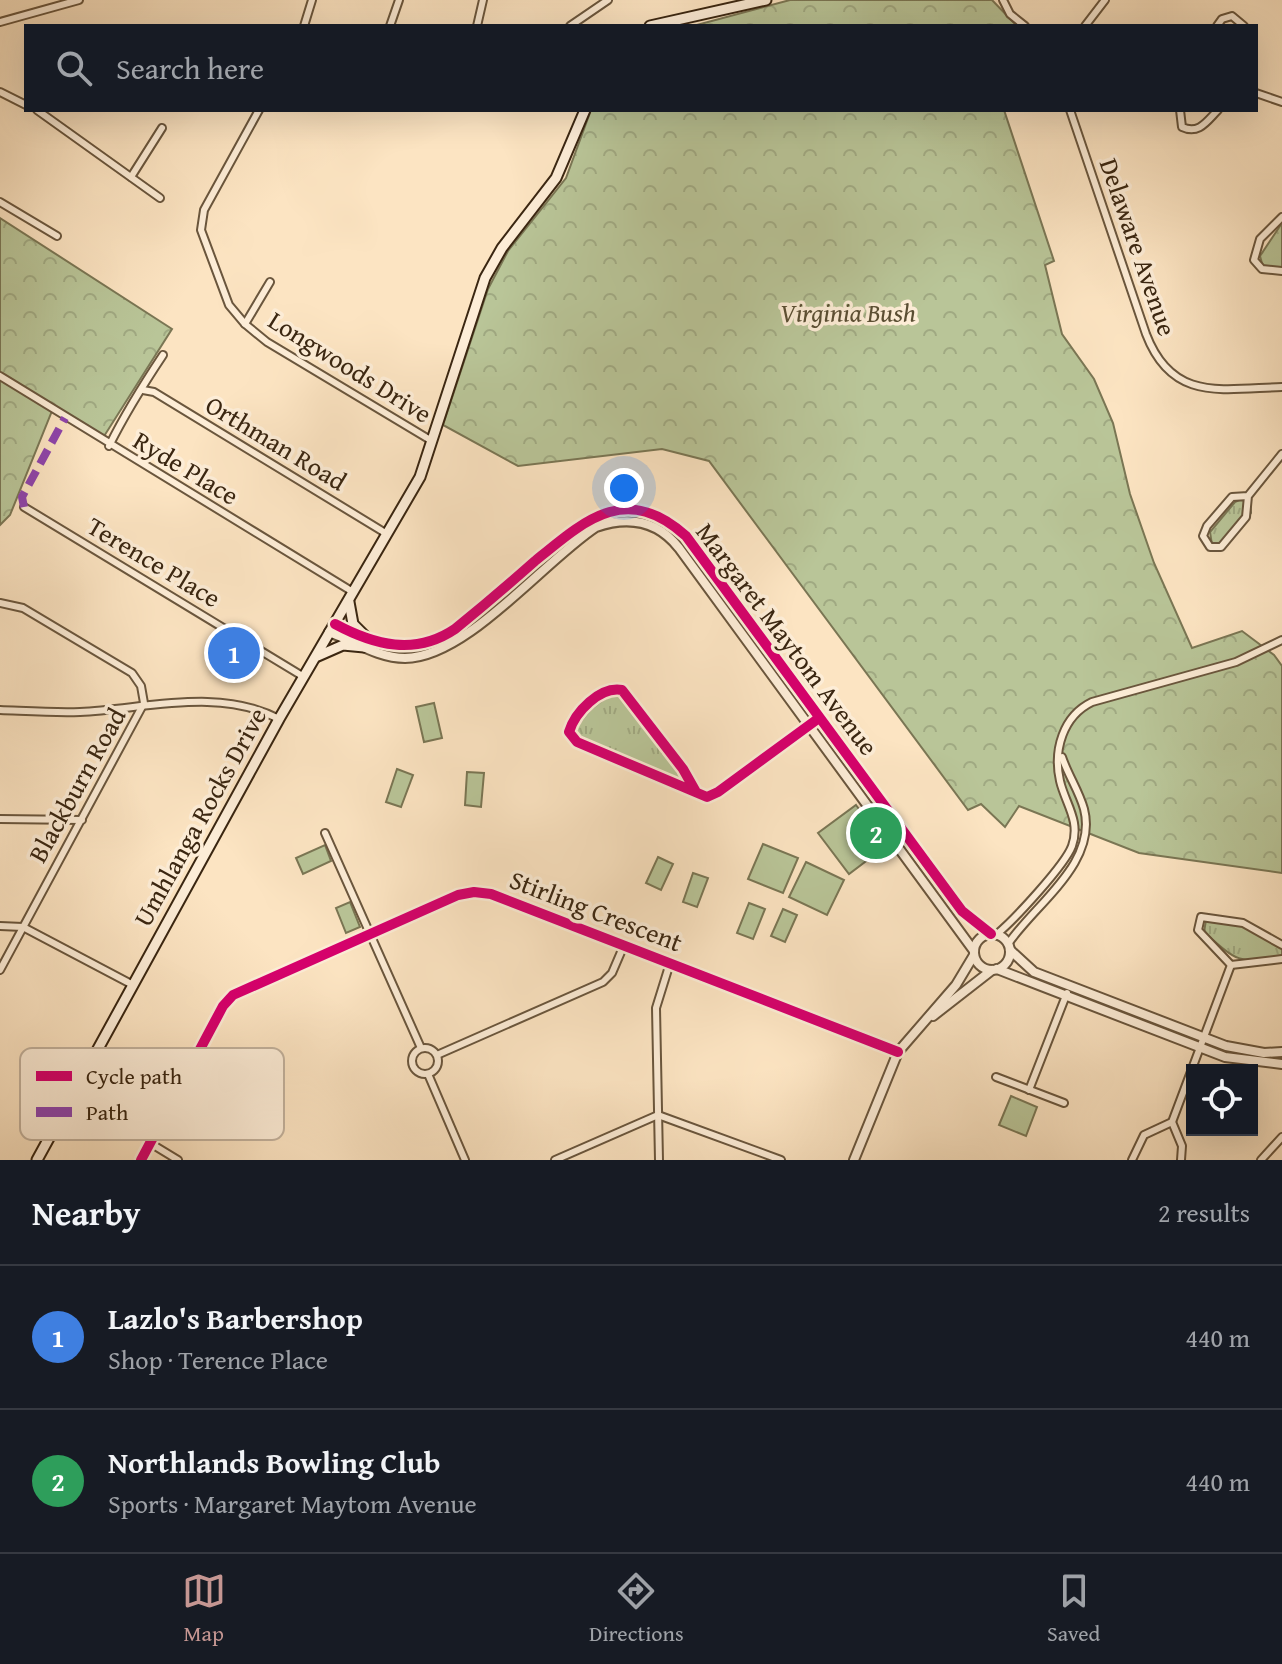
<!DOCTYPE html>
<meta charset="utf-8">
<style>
body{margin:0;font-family:"Gentium Book Plus",serif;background:#20242c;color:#f1f3f6}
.controls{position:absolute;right:24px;bottom:24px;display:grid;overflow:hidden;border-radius:0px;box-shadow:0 8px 32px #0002}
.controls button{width:72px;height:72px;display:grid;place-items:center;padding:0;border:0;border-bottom:2px solid #363941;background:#171b24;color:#f1f3f6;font:40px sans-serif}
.you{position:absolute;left:624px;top:488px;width:28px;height:28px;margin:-20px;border:6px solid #fff;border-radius:50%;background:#1a73e8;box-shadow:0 0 0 12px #1a73e833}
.badge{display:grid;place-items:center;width:52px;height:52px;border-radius:50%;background:#c59692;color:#fff;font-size:26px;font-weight:700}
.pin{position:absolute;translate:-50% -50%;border:4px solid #fff;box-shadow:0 2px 8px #0006}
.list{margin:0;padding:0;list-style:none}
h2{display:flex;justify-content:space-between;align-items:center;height:104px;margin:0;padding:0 32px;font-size:34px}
h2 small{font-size:26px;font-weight:400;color:#9ea1a6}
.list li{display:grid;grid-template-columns:52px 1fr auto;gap:24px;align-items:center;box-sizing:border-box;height:144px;padding:0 32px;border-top:2px solid #363941}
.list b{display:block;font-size:30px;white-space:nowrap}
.list p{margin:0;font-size:26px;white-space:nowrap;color:#9ea1a6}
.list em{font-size:26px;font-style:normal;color:#9ea1a6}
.icon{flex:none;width:44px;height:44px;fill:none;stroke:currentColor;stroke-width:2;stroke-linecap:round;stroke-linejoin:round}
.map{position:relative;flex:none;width:1282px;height:1160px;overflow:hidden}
.search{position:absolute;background:#171b24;box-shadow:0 8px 32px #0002;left:24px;right:24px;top:24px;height:88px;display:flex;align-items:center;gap:20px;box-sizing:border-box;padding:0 28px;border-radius:0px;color:#9ea1a6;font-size:30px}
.sheet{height:392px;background:#171b24}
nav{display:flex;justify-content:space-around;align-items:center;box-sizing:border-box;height:112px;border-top:2px solid #363941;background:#171b24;font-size:22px;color:#9ea1a6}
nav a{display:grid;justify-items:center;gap:4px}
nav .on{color:#c59692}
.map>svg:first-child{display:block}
.grass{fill:url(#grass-tufts);stroke:#7a7654;stroke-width:2}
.forest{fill:url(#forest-crowns);stroke:#7a7654;stroke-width:2}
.pitch{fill:#b9c598;stroke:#7a7654;stroke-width:2}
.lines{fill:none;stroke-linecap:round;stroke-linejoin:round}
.minor-casing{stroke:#6a563d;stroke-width:10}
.tertiary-casing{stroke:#6a563d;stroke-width:12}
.secondary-casing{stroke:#3a2611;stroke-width:13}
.minor{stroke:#fdedd7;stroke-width:6}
.tertiary{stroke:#fdedd7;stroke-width:8}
.secondary{stroke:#fdedd7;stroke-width:9}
.quiet{stroke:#8e44ad;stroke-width:8;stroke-dasharray:16 8;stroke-linecap:butt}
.cycleway-casing{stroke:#fdedd7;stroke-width:15}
.cycleway{stroke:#d6006c;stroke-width:10}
.labels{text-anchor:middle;stroke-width:7;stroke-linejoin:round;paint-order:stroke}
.street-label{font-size:26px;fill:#3a2611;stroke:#fdedd7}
.park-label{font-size:26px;font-style:italic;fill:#5a4e33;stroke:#fdedd7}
.key{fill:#fdedd7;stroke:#c2b19c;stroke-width:2}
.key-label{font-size:22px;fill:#3a2611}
</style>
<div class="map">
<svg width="1282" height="1160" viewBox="0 0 1282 1160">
<defs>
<pattern id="grass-tufts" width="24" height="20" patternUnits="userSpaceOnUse" patternTransform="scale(2)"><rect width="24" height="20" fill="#b9c598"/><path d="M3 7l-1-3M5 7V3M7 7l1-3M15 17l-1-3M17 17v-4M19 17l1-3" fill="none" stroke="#a0a982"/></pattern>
<pattern id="forest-crowns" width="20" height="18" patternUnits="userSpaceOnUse" patternTransform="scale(2)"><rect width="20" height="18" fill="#b9c598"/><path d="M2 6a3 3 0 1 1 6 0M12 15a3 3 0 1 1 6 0" fill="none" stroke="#a0a982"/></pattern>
</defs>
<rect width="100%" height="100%" fill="#fce4c2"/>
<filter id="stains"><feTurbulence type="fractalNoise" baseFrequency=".0025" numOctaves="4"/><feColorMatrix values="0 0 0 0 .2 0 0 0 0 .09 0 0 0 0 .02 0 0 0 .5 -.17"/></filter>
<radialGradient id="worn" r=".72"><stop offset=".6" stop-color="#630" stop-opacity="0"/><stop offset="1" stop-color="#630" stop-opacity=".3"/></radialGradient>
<!-- grass -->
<g class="grass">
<polygon points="1282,223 1282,270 1263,267 1260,256"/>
<polygon points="1243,498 1250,501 1251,513 1227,545 1212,545 1210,532 1235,502"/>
<path d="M 619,692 L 624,693 L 692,785 L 689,788 L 577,739 L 574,733 C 584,713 598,700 619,692 Z"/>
<path d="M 1206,920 L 1240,923 L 1282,946 L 1282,958 C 1236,962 1239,963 1204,932 Z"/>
</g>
<!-- forest -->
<g class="forest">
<polygon points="790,0 992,0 1017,26 693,26"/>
<polygon points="591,110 1004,110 1054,261 1045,265 1062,334 1094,379 1113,423 1130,494 1154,563 1192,648 1242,631 1274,655 1282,666 1282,873 1139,853 1019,806 1005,827 981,804 968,810 709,461 662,449 518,466 443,425 488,289 508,251 566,178"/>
<polygon points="0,218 172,329 101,441 52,411 10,515 0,525"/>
</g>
<!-- pitch -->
<g class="pitch">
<polygon points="434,703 442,738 424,742 416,707"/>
<polygon points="397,769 413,775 401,807 386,802"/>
<polygon points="467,772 484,773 481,807 465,805"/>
<polygon points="856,805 886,846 849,874 818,833"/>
<polygon points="763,844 798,858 783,893 748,879"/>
<polygon points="325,845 331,861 303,874 296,858"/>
<polygon points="658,857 673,864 661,890 646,883"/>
<polygon points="806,862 844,880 827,915 789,897"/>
<polygon points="693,873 708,878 697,907 683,902"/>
<polygon points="350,902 360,927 346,933 336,908"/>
<polygon points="749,903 765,909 753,939 737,933"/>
<polygon points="783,909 797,915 785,942 771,936"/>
<polygon points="1011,1096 1037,1107 1026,1136 999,1125"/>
</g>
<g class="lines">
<!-- minor casing -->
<g class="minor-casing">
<g id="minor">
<polyline points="1003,0 1010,14 1025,26"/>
<polyline points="0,22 79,0"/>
<polyline points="304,26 312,0"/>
<polyline points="390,26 399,0"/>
<polyline points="477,26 483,0"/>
<polyline points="570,26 608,0"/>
<polyline points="1085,26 1105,0"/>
<polyline points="1217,26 1222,19 1232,16 1244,26"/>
<polyline points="0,92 26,105"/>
<polyline points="1256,93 1282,102"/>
<polyline points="37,110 160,198"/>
<polyline points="259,110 204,210 201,230 229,305 245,324 267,342 432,441"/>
<path d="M 1070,110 L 1146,334 C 1172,402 1221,389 1282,387"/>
<path d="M 1180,110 L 1182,127 C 1199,135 1207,121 1218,110"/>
<polyline points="131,177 162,128"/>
<polyline points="0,202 57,236"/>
<polyline points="1282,217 1260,239 1254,260 1262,269 1282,271"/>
<polyline points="245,324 270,282"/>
<polyline points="0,376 353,592"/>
<polyline points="143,390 154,392 387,534"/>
<path d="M 109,446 C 126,412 143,385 163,355"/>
<polyline points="1248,496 1232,497 1207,526 1203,536 1210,547 1221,547 1246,517 1248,496 1282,454"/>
<polyline points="24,507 304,677"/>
<polyline points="0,603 23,608 132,673 141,686 144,703 0,970"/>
<path d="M 0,710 C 26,711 54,713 80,712 C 145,709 219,687 279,719"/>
<path d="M 696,792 L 683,769 L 622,690 C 600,686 575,712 569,732 L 577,742 L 707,797 L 718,792 L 819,718"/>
<polyline points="0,819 82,820"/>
<polyline points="325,833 421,1048"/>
<polyline points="0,926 23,927 133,985"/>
<path d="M 997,934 C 1014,920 1065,865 1072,846 C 1081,821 1065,803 1060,781 C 1053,750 1063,716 1092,702 L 1236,662 L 1282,640"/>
<path d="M 1008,944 C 1035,904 1098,863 1084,809 C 1079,791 1068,775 1062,757"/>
<polyline points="1231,965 1198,930 1201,917 1243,923 1282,945"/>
<polyline points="1231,965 1282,959"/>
<circle cx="425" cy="1061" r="13"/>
<polyline points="437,1055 603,982 612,973 624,945"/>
<polyline points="428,1074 465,1160"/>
<polyline points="996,1077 1064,1103"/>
<polyline points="1029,1090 1067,993"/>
<polyline points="25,1092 63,1112"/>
<polyline points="1172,1122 1182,1146 1181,1160"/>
<polyline points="150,1143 178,1160"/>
<polyline points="141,1160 223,1006 233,995 458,895 474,892 491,894 898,1052"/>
<polyline points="555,1160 658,1115 781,1160"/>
<polyline points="659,1160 656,1008 670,963"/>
<polyline points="1132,1160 1144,1135 1172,1122 1231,965"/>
<polyline points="1261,1160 1282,1137"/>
</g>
</g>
<!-- tertiary casing -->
<g class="tertiary-casing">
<g id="tertiary">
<path d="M 335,624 C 374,645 415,656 455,629 C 482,607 509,584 535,561 C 585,520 626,482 686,536 L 962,911 L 991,934"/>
<path d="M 329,632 C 354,641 378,658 405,658 C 466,658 544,561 596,527 C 628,516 657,520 679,548 L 974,951"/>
<circle cx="992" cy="952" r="18"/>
<polyline points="1010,950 1034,972 1226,1046 1264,1053 1282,1052"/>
<polyline points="997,969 1225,1057 1282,1064"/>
<polyline points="933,1016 992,970"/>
<polyline points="854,1160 898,1052 956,985 974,955"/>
</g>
</g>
<!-- secondary casing -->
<g class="secondary-casing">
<g id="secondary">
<polyline points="650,26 766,0"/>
<polyline points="349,602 353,624 368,639"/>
<polyline points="318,656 343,645 364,647"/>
<polyline points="37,1160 279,719 420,477 485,278 502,248 556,178 585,110"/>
</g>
</g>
<!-- minor -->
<use href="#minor" class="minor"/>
<!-- tertiary -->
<use href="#tertiary" class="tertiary"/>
<!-- secondary -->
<use href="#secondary" class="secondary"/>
<!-- quiet -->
<polyline class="quiet" points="24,507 22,497 65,418"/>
<!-- cycleway casing -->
<g class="cycleway-casing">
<g id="cycleway">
<path d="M 335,624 C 374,645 415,656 455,629 C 482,607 509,584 535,561 C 585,520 626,482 686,536 L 962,911 L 991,934"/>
<path d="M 696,792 L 683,769 L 622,690 C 600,686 575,712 569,732 L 577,742 L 707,797 L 718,792 L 819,718"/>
<polyline points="141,1160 223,1006 233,995 458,895 474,892 491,894 898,1052"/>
</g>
</g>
<!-- cycleway -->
<use href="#cycleway" class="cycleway"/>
</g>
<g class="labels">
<!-- street labels -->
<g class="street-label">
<text transform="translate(1138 247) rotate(71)" y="9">Delaware Avenue</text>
<text transform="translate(350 367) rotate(32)" y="9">Longwoods Drive</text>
<text transform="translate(276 443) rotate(31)" y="9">Orthman Road</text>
<text transform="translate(186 468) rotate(31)" y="9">Ryde Place</text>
<text transform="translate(154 562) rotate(31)" y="9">Terence Place</text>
<text transform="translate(787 639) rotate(53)" y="9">Margaret Maytom Avenue</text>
<text transform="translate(77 785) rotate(-61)" y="9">Blackburn Road</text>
<text transform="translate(200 817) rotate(-61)" y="9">Umhlanga Rocks Drive</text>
<text transform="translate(596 911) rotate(21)" y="9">Stirling Crescent</text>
</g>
<!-- park labels -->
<g class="park-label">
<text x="848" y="322">Virginia Bush</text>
</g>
</g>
<!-- legend -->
<rect x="20" y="1048" width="264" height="92" rx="12" class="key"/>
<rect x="36" y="1071" width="36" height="10" fill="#d6006c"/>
<rect x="36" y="1107" width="36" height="10" fill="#8e44ad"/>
<g class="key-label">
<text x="86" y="1084">Cycle path</text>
<text x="86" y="1120">Path</text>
</g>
<rect width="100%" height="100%" filter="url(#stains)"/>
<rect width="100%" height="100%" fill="url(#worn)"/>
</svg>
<div class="controls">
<button><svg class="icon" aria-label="locate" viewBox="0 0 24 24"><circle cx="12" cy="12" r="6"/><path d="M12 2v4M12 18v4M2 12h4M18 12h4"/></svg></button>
</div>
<div class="you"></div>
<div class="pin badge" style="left:234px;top:653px;background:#3f7fe0">1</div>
<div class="pin badge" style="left:876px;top:833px;background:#2e9e5b">2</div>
<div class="search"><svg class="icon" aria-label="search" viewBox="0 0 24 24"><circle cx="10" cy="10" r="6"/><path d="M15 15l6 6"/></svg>Search here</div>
</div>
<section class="sheet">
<h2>Nearby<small>2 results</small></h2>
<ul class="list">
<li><span class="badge" style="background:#3f7fe0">1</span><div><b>Lazlo's Barbershop</b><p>Shop · Terence Place</p></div><em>440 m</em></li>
<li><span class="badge" style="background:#2e9e5b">2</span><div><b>Northlands Bowling Club</b><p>Sports · Margaret Maytom Avenue</p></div><em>440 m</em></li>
</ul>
</section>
<nav>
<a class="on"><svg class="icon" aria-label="map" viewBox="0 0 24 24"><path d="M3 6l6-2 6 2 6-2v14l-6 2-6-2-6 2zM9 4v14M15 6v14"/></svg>Map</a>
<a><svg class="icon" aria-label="directions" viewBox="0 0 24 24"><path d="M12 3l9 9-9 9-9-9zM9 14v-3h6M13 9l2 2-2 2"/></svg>Directions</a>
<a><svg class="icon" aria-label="saved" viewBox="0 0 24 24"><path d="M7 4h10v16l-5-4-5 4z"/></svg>Saved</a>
</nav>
